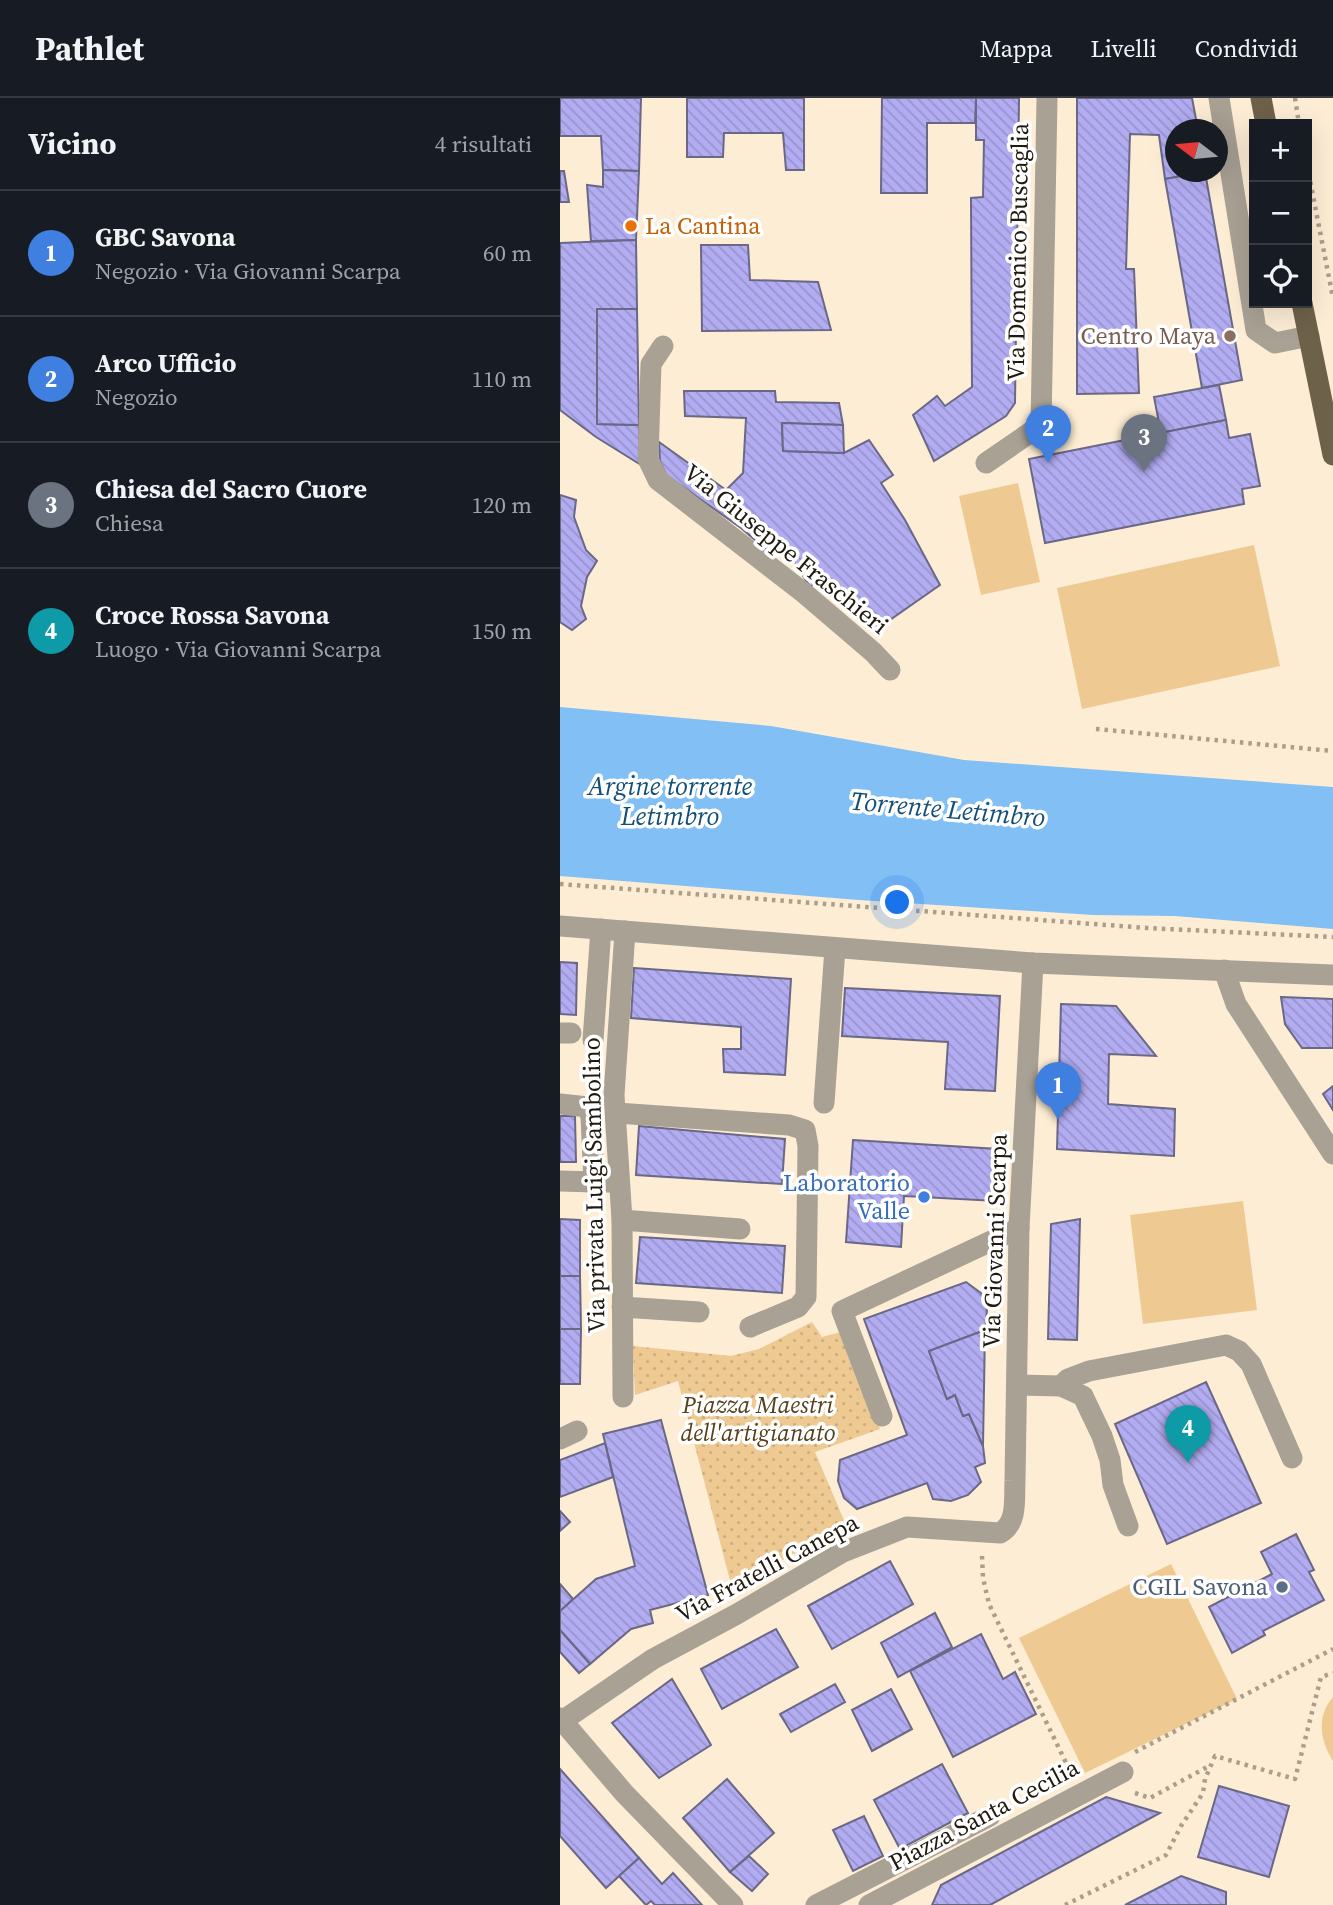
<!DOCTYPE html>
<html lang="it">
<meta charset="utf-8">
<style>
body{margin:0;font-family:"Source Serif 4",serif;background:#242831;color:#f1f3f6}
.controls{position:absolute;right:21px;top:21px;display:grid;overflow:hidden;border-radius:0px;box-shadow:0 7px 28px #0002}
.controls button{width:63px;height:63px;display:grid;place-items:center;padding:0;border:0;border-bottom:2px solid #363941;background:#171b24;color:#f1f3f6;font:35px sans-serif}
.compass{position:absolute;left:605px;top:21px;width:63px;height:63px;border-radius:50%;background:#171b24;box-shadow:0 7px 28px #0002;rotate:286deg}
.you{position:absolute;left:338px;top:805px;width:24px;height:24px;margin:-18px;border:5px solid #fff;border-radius:50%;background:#1a73e8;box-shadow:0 0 0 10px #1a73e833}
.badge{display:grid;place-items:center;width:46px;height:46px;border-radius:50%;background:#b03d96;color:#fff;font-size:23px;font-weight:700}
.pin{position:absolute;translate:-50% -58px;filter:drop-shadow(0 2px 4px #0008)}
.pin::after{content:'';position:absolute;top:37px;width:24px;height:21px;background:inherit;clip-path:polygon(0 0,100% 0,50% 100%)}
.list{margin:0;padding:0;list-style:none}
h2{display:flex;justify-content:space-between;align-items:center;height:91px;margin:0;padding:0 28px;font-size:30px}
h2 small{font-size:23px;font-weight:400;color:#9ea1a6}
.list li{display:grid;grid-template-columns:46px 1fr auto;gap:21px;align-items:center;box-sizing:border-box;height:126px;padding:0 28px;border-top:2px solid #363941}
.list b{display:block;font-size:26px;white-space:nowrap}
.list p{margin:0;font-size:23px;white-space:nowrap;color:#9ea1a6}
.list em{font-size:23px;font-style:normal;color:#9ea1a6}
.icon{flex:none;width:38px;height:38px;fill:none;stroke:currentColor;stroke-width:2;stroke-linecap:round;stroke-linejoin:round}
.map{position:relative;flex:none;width:773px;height:1807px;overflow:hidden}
header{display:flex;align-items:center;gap:42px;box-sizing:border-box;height:98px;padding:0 35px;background:#171b24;border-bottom:2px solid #363941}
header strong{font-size:33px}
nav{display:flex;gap:38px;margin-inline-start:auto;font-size:24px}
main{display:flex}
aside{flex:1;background:#171b24}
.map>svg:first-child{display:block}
.grass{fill:url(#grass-dots)}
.garden{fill:#eeca92}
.water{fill:#82bff4}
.building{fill:url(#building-back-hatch);stroke:#6a6885;stroke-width:2}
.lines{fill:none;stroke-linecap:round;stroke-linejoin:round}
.path{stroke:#ab9f8c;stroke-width:4.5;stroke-dasharray:3.5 5;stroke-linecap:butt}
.minor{stroke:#a9a194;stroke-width:21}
.major{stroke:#6e614a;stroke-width:21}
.food-dot{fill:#e8710a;stroke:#fff;stroke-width:2.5}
.education-dot{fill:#8d6e63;stroke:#fff;stroke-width:2.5}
.shop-dot{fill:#3f7fe0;stroke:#fff;stroke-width:2.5}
.service-dot{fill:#5c6f8a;stroke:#fff;stroke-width:2.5}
.labels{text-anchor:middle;stroke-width:7;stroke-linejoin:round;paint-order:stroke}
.food-label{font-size:24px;fill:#c56008;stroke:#fff;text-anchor:start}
.street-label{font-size:24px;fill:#20190e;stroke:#fff}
.education-label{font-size:24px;fill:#785e54;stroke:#fff;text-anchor:end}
.shop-label{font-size:24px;fill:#366cbe;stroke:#fff;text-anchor:end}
.park-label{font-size:24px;font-style:italic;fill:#56401b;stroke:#fff}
.service-label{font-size:24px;fill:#4e5e75;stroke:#fff;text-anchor:end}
.water-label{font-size:26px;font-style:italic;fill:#134e78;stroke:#fff}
</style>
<header>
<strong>Pathlet</strong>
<nav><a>Mappa</a><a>Livelli</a><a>Condividi</a></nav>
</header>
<main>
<aside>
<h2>Vicino<small>4 risultati</small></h2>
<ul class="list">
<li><span class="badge" style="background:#3f7fe0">1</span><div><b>GBC Savona</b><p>Negozio · Via Giovanni Scarpa</p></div><em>60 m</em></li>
<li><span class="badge" style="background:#3f7fe0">2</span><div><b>Arco Ufficio</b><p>Negozio</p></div><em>110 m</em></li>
<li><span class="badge" style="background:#6b7280">3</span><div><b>Chiesa del Sacro Cuore</b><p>Chiesa</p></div><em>120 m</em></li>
<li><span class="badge" style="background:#0f9aa8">4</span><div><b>Croce Rossa Savona</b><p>Luogo · Via Giovanni Scarpa</p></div><em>150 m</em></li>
</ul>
</aside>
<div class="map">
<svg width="773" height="1807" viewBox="0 0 773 1807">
<defs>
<pattern id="grass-dots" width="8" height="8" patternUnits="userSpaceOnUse" patternTransform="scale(1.75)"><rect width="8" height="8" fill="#eeca92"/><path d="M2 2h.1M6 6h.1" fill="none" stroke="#ccad7d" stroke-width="1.8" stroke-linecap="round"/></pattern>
<pattern id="building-back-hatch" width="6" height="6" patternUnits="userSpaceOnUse" patternTransform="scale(1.75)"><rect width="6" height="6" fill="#b2acf2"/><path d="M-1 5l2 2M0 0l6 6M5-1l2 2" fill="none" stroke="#9993ce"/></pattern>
</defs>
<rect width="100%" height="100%" fill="#fdedd5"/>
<!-- grass -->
<polygon class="grass" points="252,1224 262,1239 281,1234 320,1331 255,1354 286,1427 172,1490 118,1283 75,1297 73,1248 171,1258 199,1251"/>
<!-- garden -->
<g class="garden">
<polygon points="458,385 480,484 421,497 399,398"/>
<polygon points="694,447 720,568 522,611 497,490"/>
<polygon points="683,1103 697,1212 583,1226 570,1117"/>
<polygon points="611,1466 677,1601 525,1675 459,1540"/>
<path d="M 773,1599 L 773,1663 C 760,1643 756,1618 773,1599 Z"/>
</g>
<!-- water -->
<polygon class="water" points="0,609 211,628 404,662 773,689 773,831 615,818 533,817 299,802 0,778"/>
<!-- building -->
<g class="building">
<polygon points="0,0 81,0 79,73 43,72 41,38 0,38"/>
<polygon points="127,0 244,0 244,72 226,72 223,35 164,35 163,59 127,59"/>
<polygon points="322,0 416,0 415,25 367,25 367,95 321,95"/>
<polygon points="416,0 459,0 455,305 446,318 374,363 353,317 377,298 385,308 412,289 411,100 423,99 424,42 416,42"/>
<polygon points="517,0 632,0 638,32 615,32 615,74 642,74 605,81 599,37 570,36 566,171 574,171 579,295 517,296"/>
<polygon points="43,72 79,73 76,142 31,143 27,87 43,89"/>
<polygon points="0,73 4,73 9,104 0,104"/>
<polygon points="645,74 682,282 642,290 605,81"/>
<polygon points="76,142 77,211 37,211 37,326 79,327 81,367 36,339 0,312 0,145"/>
<polygon points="141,147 188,147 190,182 258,184 271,232 142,233"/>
<polygon points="37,211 77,211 79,327 37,326"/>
<polygon points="659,287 666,322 601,335 594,299"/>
<polygon points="124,293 215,293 216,304 279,305 283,327 222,325 223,353 284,355 309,342 333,377 321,385 345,422 380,487 314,533 292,503 283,508 263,480 250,489 226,450 211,456 181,430 106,377 100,363 99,344 166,392 183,375 186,320 125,318"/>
<polygon points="666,322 669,340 690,336 700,388 682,391 684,406 485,445 469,361"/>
<polygon points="222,325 283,327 284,355 223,353"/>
<polygon points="0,397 16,402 14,419 26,452 37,463 27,479 21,508 26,521 12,532 0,524"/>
<polygon points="0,864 17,865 16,917 0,916"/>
<polygon points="74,870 231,881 225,977 164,974 163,951 181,951 181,929 71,920"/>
<polygon points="285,890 440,898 435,993 385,991 388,944 282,938"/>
<polygon points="721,899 773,901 773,950 742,950 725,926"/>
<polygon points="501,906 556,908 596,958 549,956 548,1006 615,1011 614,1058 497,1051"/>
<polygon points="773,988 773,1012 763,996"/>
<polygon points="0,1018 15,1018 16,1064 0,1064"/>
<polygon points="79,1028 225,1041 222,1086 76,1077"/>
<polygon points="293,1042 438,1051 436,1103 344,1098 341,1149 286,1144"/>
<polygon points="0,1121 20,1122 20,1178 0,1178"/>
<polygon points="520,1121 517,1242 488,1241 491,1126"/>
<polygon points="80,1139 225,1148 222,1195 76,1185"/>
<polygon points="0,1178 20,1178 21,1231 0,1231"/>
<polygon points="406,1184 421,1195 427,1212 425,1232 369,1253 387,1301 395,1297 403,1318 409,1316 423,1348 425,1365 415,1369 421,1384 408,1397 391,1403 373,1401 367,1385 297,1411 284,1400 278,1383 280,1362 347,1337 304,1221"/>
<polygon points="0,1231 21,1231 20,1286 0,1286"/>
<polygon points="425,1232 423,1348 409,1316 403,1318 395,1297 387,1301 369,1253"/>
<polygon points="646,1284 701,1405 607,1446 555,1326"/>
<polygon points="101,1322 148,1497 90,1512 93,1525 71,1531 30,1566 0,1532 0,1513 36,1481 75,1468 43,1336"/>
<polygon points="45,1345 53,1379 0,1399 0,1362"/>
<polygon points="0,1413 10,1424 0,1433"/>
<polygon points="736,1436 754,1472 749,1474 764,1502 703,1533 705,1537 672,1555 649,1509 712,1476 701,1454"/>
<polygon points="330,1463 353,1506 272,1551 248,1508"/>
<polygon points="0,1486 13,1501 0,1513"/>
<polygon points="375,1515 392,1549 338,1579 321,1545"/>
<polygon points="216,1531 238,1569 162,1611 141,1571"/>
<polygon points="0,1532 30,1566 19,1575 0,1554"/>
<polygon points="421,1536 443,1581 455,1574 476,1616 393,1659 350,1573"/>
<polygon points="112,1581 151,1647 99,1680 52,1625"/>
<polygon points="275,1586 285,1604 231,1634 220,1616"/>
<polygon points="331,1591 352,1631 312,1653 292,1612"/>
<polygon points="382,1666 408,1715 340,1751 314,1702"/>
<polygon points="0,1671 79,1760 46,1790 0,1738"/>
<polygon points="167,1681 214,1735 170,1774 123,1720"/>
<polygon points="659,1688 729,1708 709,1779 638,1759"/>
<polygon points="546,1699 600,1715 430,1807 372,1807 381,1787"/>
<polygon points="304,1718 323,1758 293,1773 273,1732"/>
<polygon points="189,1758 208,1776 192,1793 170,1774"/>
<polygon points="79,1760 102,1786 113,1775 142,1807 95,1807 91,1803 86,1807 59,1778"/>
<polygon points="621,1778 666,1794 666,1807 565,1807"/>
</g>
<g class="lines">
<!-- path -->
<g class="path">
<polyline points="735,0 739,26"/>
<polyline points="747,67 773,200"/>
<polyline points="536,631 773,653"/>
<polyline points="0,786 587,830 773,839"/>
<polyline points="422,1458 423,1480 429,1506 511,1675"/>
<polyline points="575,1654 773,1551"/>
<polyline points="575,1695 590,1700 649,1668"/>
<polyline points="505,1807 606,1757 621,1728 643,1695 645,1681 655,1658 735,1681 761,1579 773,1575"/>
</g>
<!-- minor -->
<g class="minor">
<polyline points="659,0 696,232 715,245 749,238"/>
<polyline points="103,248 91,266 88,361 98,382 244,495 313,554 330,572"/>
<polyline points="426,365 481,327 487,0"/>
<polyline points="0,828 473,865 773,877"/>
<polyline points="664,872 676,906 773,1056"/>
<polyline points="0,935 11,935"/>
<polyline points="33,942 41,831"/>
<polyline points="264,1005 275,850"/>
<polyline points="0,1006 28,1009 31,1019 34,1084 59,1084"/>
<polyline points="57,1015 229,1027 245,1032 248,1048 246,1199 238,1209 190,1229"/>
<polyline points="0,1083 34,1084"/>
<polyline points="62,1122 180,1131"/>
<polyline points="62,1209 139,1214"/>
<polyline points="458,1287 501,1288 523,1298 542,1338 550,1362 553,1387 568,1428"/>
<polyline points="501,1288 508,1281 529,1273 666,1247 679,1253 691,1266 732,1360"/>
<polyline points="63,1299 62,1122 54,997 65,833"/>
<polyline points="322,1318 282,1213 459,1130"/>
<polyline points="0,1341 17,1333"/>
<polyline points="0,1620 64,1695 173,1807"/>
<path d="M 2,1623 L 93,1561 L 177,1516 L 283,1454 L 347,1429 L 440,1435 C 458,1425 454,1401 455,1383 L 459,1130 L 473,865"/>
<polyline points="256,1807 430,1718"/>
<polyline points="309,1807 563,1674"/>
</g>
<!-- major -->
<g class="major">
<polyline points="701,0 706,26"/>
<polyline points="742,205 773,357"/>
</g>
</g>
<!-- markers -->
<circle class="food-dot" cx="71" cy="128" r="7"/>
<circle class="education-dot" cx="670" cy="238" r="7"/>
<circle class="shop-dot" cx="364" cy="1099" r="7"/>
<circle class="service-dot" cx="722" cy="1489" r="7"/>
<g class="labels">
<!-- food labels -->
<g class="food-label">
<text x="85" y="136">La Cantina</text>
</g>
<!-- street labels -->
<g class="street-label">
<text transform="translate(458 154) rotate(-89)" y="8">Via Domenico Buscaglia</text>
<text transform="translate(226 451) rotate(39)" y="8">Via Giuseppe Fraschieri</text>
<text transform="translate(34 1087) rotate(-91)" y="8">Via privata Luigi Sambolino</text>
<text transform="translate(435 1143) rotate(-88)" y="8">Via Giovanni Scarpa</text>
<text transform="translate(207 1470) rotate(-28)" y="8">Via Fratelli Canepa</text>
<text transform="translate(424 1717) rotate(-28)" y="8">Piazza Santa Cecilia</text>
</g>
<!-- education labels -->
<g class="education-label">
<text x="656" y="246">Centro Maya</text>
</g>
<!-- shop labels -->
<g class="shop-label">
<text x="350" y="1093">Laboratorio<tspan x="350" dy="28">Valle</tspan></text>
</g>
<!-- park labels -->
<g class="park-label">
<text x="198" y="1315">Piazza Maestri<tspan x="198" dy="28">dell'artigianato</tspan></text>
</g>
<!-- service labels -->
<g class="service-label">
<text x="708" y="1497">CGIL Savona</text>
</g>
<!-- water labels -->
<g class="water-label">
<text x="110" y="697">Argine torrente<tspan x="110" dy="30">Letimbro</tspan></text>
<text transform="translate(388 711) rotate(5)" y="9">Torrente Letimbro</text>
</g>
</g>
</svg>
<div class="controls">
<button>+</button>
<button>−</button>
<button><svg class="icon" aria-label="locate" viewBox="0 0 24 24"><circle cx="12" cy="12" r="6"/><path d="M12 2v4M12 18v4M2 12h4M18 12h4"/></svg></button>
</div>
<svg class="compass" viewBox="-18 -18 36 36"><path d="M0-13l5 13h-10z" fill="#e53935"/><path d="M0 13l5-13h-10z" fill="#9ea1a6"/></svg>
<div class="you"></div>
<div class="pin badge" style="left:498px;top:1022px;background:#3f7fe0">1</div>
<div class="pin badge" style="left:488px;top:365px;background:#3f7fe0">2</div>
<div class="pin badge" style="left:584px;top:374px;background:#6b7280">3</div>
<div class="pin badge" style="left:628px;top:1365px;background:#0f9aa8">4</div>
</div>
</main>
